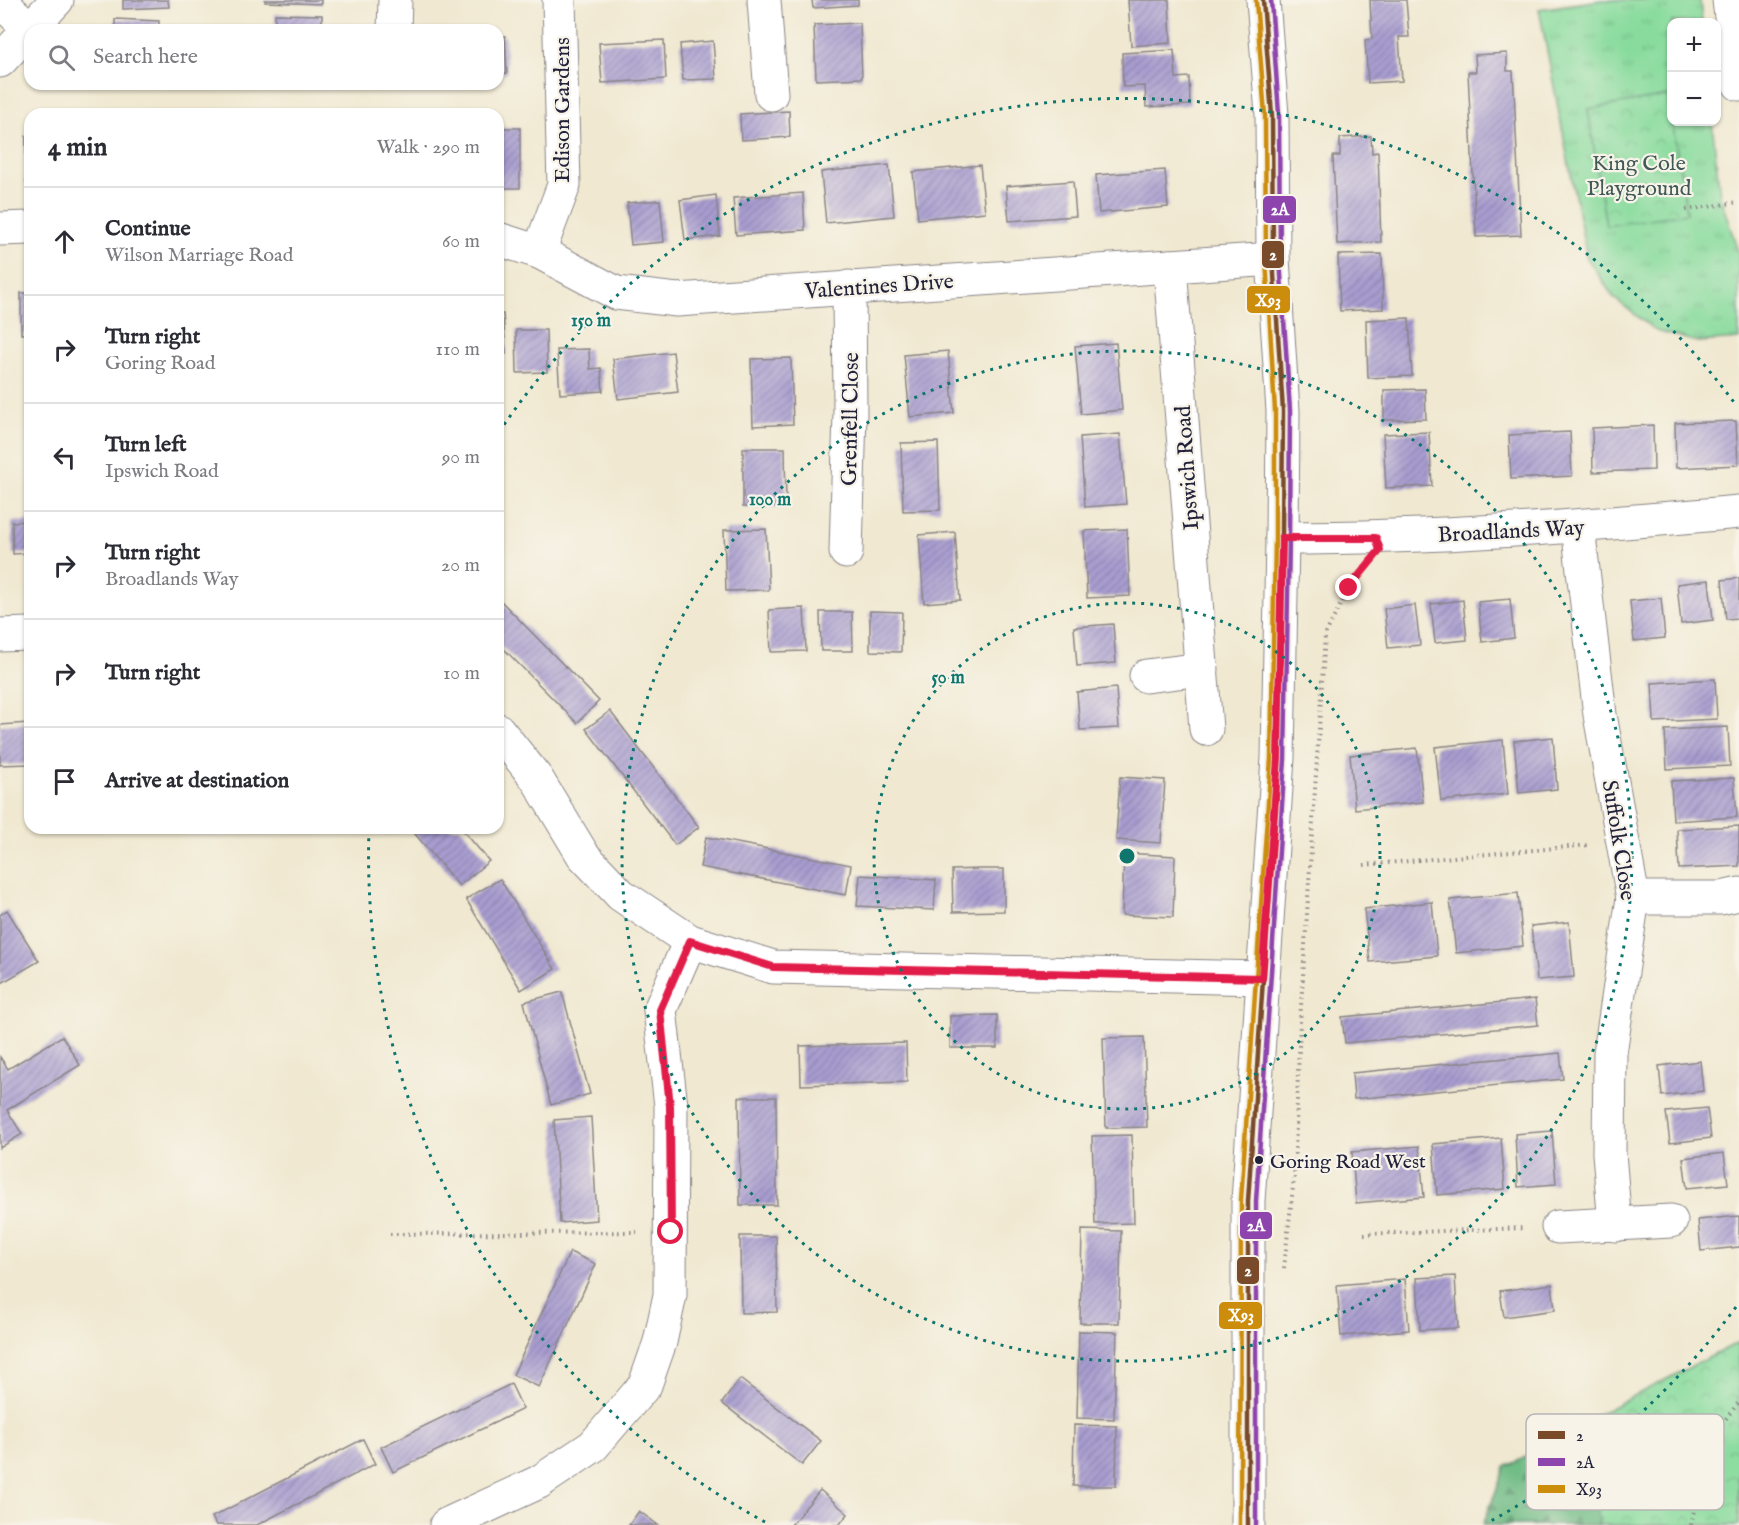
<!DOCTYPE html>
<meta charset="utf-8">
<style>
body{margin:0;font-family:"IM FELL English",serif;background:#f7f7f7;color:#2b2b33}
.controls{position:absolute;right:18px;top:18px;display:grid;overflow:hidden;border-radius:12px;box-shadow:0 2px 4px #0004}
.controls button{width:54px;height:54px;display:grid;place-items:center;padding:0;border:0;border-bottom:2px solid #e1e1e2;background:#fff;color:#2b2b33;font:30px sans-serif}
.stop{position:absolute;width:18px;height:18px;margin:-14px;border:4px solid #e11d48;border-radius:50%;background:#fff}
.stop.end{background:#e11d48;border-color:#fff;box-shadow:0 2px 6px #0008}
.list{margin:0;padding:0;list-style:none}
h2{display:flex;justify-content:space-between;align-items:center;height:78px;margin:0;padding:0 24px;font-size:26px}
h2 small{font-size:20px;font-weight:400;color:#7c7c81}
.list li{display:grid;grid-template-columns:39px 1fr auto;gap:18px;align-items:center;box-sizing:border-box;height:108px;padding:0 24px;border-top:2px solid #e1e1e2}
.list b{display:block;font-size:22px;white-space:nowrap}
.list p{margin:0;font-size:20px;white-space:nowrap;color:#7c7c81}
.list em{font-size:20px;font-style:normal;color:#7c7c81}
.icon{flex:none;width:33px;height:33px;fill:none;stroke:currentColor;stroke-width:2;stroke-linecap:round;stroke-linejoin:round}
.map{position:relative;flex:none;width:1739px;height:1525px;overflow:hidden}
.search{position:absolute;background:#fff;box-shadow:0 2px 4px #0004;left:24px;top:24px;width:480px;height:66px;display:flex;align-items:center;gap:15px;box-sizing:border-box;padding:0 21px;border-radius:18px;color:#7c7c81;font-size:22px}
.panel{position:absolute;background:#fff;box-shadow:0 2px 4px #0004;left:24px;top:108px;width:480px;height:726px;border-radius:18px}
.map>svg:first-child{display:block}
.grass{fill:url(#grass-tufts);stroke:#557e6c;stroke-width:1.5}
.forest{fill:url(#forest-firs);stroke:#486e60;stroke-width:1.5}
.park{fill:url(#park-crowns);stroke:#557e6c;stroke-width:1.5}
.building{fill:url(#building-hatch)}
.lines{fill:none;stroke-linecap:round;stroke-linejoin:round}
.minor-casing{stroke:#898586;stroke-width:35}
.primary-casing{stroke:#898586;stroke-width:35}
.path{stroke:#898586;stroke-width:4;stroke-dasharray:1.5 4.5;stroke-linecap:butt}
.minor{stroke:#fff;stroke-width:33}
.primary{stroke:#fff;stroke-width:33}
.bus-1-casing{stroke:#f7f3e8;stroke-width:9}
.bus-2-casing{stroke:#f7f3e8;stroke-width:9}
.bus-3-casing{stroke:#f7f3e8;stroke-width:9}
.bus-1{stroke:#7a4b2a;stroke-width:4.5}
.bus-2{stroke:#8e44ad;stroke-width:4.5}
.bus-3{stroke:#cc8c0c;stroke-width:4.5}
.route{stroke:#e11d48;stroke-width:8}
.ring{fill:none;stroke:#0f766e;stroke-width:3;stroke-dasharray:3 6}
.bus-dot{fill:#22223b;stroke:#f7f3e8;stroke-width:2}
.labels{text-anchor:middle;stroke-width:4.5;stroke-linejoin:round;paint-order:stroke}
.bus-label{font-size:20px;fill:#22223b;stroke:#f7f3e8;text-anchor:start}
.street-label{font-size:22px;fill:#22223b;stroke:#f7f3e8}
.park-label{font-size:22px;fill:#415a58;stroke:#f7f3e8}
.key{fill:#f7f3e8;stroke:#b7b4b4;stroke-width:1.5}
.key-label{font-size:16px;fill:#22223b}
.centre{fill:#0f766e;stroke:#f7f3e8;stroke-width:3}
.ring-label{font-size:18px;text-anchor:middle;font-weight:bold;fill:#0f766e;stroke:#f7f3e8;stroke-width:4.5;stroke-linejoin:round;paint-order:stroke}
.line-badge{stroke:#f7f3e8;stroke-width:2}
.badge-label{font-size:16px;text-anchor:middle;font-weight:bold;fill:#fff}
</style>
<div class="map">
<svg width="1739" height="1525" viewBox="0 0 1739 1525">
<defs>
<pattern id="grass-tufts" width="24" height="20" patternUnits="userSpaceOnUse" patternTransform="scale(1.5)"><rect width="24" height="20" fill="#88db9d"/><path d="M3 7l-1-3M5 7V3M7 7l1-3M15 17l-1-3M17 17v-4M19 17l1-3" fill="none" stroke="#75bc88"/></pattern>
<pattern id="forest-firs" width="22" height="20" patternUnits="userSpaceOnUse" patternTransform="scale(1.5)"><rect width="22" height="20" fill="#6ebb84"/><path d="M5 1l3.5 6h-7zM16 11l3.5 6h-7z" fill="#5a986d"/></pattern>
<pattern id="park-crowns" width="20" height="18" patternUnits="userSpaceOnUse" patternTransform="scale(1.5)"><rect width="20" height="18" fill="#88db9d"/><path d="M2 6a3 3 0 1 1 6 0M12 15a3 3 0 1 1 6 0" fill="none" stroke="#75bc88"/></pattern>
<pattern id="building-hatch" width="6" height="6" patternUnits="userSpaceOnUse" patternTransform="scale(1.5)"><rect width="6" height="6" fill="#a99dd0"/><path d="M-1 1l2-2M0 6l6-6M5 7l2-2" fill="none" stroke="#8980aa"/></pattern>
</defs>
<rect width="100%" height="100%" fill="#f7f3e8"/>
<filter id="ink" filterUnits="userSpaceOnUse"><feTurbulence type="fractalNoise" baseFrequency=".0167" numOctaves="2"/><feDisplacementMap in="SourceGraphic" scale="12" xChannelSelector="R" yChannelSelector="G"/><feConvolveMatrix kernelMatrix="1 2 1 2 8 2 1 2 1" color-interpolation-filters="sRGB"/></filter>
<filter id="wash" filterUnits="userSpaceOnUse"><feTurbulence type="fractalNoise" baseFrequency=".008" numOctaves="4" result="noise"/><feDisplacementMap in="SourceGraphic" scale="24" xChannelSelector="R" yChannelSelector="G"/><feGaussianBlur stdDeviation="1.35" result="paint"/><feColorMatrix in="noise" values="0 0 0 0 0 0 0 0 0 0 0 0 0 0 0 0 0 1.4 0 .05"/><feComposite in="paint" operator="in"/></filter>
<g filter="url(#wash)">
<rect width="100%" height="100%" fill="#f0e8d0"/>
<!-- grass -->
<polygon class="grass" points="1602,0 1700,0 1702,22 1672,22 1672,122 1712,122 1720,196 1739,254 1739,339 1698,342 1656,331 1614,298 1587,258 1539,9"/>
<!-- forest -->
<polygon class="forest" points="1739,1353 1739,1525 1483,1525 1505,1467"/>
<!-- park -->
<g class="park">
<polygon points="1668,96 1687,213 1606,226 1588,109"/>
<polygon points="1739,1342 1739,1525 1599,1525 1591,1418"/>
</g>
<g id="blocks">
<!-- building -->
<g class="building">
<polygon points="123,0 168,0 169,7 123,9"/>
<polygon points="265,0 321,0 321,4 265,2"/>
<polygon points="812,0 858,0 858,5 813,8"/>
<polygon points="1128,0 1169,0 1171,43 1131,46"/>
<polygon points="1370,0 1406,0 1409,37 1399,37 1402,81 1368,83 1365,40 1372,39"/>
<polygon points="275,14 322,15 322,30 275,30"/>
<polygon points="115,19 159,21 159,30 115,30"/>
<polygon points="860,23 862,78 816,80 814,25"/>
<polygon points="498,36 505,36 507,73 498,74"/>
<polygon points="664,40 666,79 602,83 599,43"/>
<polygon points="713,41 716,79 683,80 680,44"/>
<polygon points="1174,50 1176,78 1189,77 1190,105 1146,107 1145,86 1123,87 1122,53"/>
<polygon points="1507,53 1507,71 1513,71 1521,235 1476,237 1468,72 1476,72 1475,55"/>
<polygon points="789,111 790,137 741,140 740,114"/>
<rect x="498" y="128" width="22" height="60"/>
<rect x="26" y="136" width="4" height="47"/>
<polygon points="1371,136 1372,153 1378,152 1381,242 1337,244 1333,156 1340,156 1340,138"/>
<polygon points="889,165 894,216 826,223 821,172"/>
<polygon points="980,165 985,212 918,219 913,172"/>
<polygon points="1165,170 1168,207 1099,213 1096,175"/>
<polygon points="1073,181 1076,216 1009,221 1006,186"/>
<polygon points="803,193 805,230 736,235 733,198"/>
<polygon points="716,195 720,236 685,240 680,200"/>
<polygon points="660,200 664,242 631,245 627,203"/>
<polygon points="1382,254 1383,309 1340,311 1338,255"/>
<rect x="21" y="293" width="9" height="41"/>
<polygon points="498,314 503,314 506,354 498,354"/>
<polygon points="1409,318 1412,376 1368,378 1366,320"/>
<polygon points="516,330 546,330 547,372 517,373"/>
<polygon points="1116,343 1122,410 1081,414 1075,346"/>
<polygon points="589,349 590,369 601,368 603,391 560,394 557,350"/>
<polygon points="948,351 954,413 910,417 904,355"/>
<polygon points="673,352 678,392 618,399 613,359"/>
<polygon points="791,358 793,424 753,426 751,359"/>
<polygon points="1425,389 1426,419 1384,420 1384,390"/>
<polygon points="1736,421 1738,465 1676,468 1675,423"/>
<polygon points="1653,425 1654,470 1593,472 1592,428"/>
<polygon points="1429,432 1432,486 1386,488 1383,434"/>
<polygon points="1570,432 1572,476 1511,479 1509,435"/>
<polygon points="1120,434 1126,504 1085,507 1080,437"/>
<polygon points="938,442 940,510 903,511 901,443"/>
<polygon points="743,448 785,448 786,507 743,507"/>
<polygon points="30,521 30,553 13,554 12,522"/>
<polygon points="766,529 769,590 726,591 724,530"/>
<polygon points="1127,529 1130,596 1087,598 1084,531"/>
<polygon points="955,532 960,600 924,603 919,535"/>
<polygon points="1739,578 1739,618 1726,619 1722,580"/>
<polygon points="1709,580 1713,620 1681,624 1677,584"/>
<polygon points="498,598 599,701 577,723 498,643"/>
<polygon points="1661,598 1665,638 1634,641 1630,601"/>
<polygon points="1510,599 1514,638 1482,642 1478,602"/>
<polygon points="1463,600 1467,640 1435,643 1431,604"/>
<polygon points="1415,605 1420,645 1388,648 1384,609"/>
<polygon points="804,608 806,651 771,652 769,610"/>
<polygon points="870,611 902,612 901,652 870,651"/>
<polygon points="820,612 852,612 853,651 821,651"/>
<polygon points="1113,624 1116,663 1077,666 1074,627"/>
<polygon points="1715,679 1717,719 1654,722 1652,683"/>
<polygon points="1116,688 1119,728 1080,730 1077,692"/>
<polygon points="610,711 699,827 675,845 586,729"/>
<polygon points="29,723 30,764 0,765 0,725"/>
<polygon points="1728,727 1730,766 1667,769 1665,730"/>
<polygon points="1553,737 1557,789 1519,793 1514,741"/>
<polygon points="1503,740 1508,794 1441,801 1435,747"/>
<polygon points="1417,748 1423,802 1355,809 1350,755"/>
<polygon points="1120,777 1165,780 1161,843 1116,840"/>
<polygon points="1734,778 1737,817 1673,821 1671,781"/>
<polygon points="1739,826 1739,866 1679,869 1677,829"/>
<polygon points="410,828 461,828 489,861 459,886"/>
<polygon points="706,837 851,865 846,895 700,867"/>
<polygon points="1124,853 1175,856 1173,917 1122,915"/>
<polygon points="978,869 1004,869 1004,911 953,912 952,870"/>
<polygon points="860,875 936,880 934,910 857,906"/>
<polygon points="500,879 555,969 521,990 466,899"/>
<polygon points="1518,893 1523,946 1456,953 1450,900"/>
<polygon points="1432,902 1437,956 1370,962 1364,909"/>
<polygon points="7,910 39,961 0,984 0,915"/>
<polygon points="1569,922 1574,977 1537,980 1531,926"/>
<polygon points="562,992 590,1094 551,1105 524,1002"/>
<polygon points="1535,999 1538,1025 1345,1043 1342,1017"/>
<polygon points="997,1015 997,1048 950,1048 950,1016"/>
<polygon points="62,1036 80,1065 7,1110 22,1134 0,1148 0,1057 8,1069"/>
<polygon points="1144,1037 1147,1127 1106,1128 1103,1038"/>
<polygon points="906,1043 907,1082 801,1085 800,1046"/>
<polygon points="1560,1053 1563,1079 1354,1099 1352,1073"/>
<polygon points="1700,1061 1703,1091 1662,1096 1659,1066"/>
<polygon points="739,1097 776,1097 777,1205 740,1205"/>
<polygon points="1707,1108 1711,1138 1670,1143 1666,1112"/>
<polygon points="591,1117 597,1220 560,1223 554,1120"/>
<polygon points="1552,1131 1556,1184 1518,1187 1515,1134"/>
<polygon points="1132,1135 1134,1223 1095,1224 1092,1136"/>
<polygon points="1501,1138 1505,1189 1437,1195 1433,1144"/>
<polygon points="1419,1146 1424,1197 1356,1203 1352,1152"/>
<polygon points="1724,1153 1728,1184 1687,1188 1683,1158"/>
<polygon points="1739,1216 1739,1247 1701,1251 1698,1220"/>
<polygon points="1082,1230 1121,1231 1119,1323 1080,1323"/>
<polygon points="740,1236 776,1236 777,1312 741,1313"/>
<polygon points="570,1252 596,1264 539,1387 513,1375"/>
<polygon points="1455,1276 1458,1328 1420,1330 1417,1278"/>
<polygon points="1405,1279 1409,1330 1341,1336 1337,1285"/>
<polygon points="1552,1284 1555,1310 1504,1317 1500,1291"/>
<polygon points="1079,1331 1117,1332 1114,1419 1077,1418"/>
<polygon points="740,1379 821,1441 802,1465 722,1403"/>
<polygon points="511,1384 523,1409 393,1472 381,1447"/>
<polygon points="1074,1425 1117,1426 1116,1486 1073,1486"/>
<polygon points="363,1439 375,1464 257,1525 216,1525 212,1517"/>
<polygon points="820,1490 848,1514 839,1525 791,1525"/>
<polygon points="639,1511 658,1525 629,1525"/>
</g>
</g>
</g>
<g filter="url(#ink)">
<use href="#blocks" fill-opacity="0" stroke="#898586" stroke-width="1.5"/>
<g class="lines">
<!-- minor casing -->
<g class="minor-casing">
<g id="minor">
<polyline points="764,0 771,94"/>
<polyline points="1729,0 1739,84"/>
<polyline points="0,1 30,29"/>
<polyline points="394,30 395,0"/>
<polyline points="0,61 57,0"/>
<polyline points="0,229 30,228"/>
<polyline points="498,239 539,252 616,293 677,300 1273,259"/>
<polyline points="539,252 564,185 559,0"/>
<polyline points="1170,266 1206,729"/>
<polyline points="1578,527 1600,715 1633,898 1610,1053 1609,1153 1615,1225"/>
<path d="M 1282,538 C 1435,538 1587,526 1739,512"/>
<polyline points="846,552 850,413 849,287"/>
<polyline points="0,635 30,634"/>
<polyline points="1146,676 1202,669"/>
<polyline points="498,730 537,779 583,855 621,895 690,941 773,967 1262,978"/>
<polyline points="1633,898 1721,898 1739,894"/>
<polyline points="1558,1227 1671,1221"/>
<polyline points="446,1525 539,1482 593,1446 645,1385 660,1342 670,1295 671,1106 660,1010 690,941"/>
</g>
</g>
<!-- primary casing -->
<g class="primary-casing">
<polyline id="primary" points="1248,1525 1248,1201 1278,758 1282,538 1283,411 1273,259 1272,115 1263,0"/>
</g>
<!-- path -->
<g class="path">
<polyline points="1686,210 1739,202"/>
<polyline points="1364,865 1590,845"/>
<polyline points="390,1234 637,1232"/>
<polyline points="1364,1234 1525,1228"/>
<polyline points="1284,1268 1294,1178 1300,1022 1325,635 1349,588 1363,571"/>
<polyline points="1691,1525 1709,1440 1739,1402"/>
</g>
<!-- minor -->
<use href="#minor" class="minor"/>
<!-- primary -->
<use href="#primary" class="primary"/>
<!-- bus-1 casing -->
<g class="bus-1-casing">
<polyline id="bus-1" points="1248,1525 1248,1201 1278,758 1282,538 1283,411 1273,259 1272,115 1263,0"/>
</g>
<!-- bus-2 casing -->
<g class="bus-2-casing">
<polyline id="bus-2" points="1256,1525 1256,1201 1285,759 1289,538 1290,411 1280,259 1279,114 1271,0"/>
</g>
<!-- bus-3 casing -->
<g class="bus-3-casing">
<polyline id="bus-3" points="1240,1525 1241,1200 1271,758 1275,538 1275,411 1266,259 1265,115 1256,1"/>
</g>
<!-- bus-1 -->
<use href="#bus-1" class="bus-1"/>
<!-- bus-2 -->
<use href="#bus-2" class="bus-2"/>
<!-- bus-3 -->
<use href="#bus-3" class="bus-3"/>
</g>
</g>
<g class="lines" filter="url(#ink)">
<!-- route -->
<polyline class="route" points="671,1232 670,1106 660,1010 690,941 773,967 1262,978 1278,758 1282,538 1376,538 1380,550 1349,588"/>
</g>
<!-- distance rings -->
<g class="ring">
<circle cx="1127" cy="856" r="253"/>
<circle cx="1127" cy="856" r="505"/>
<path d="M1736 1307A758 758 0 0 1 1489 1522M765 1522A758 758 0 0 1 369 830M499 432A758 758 0 0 1 1736 405"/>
</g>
<!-- markers -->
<circle class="bus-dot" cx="1259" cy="1160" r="5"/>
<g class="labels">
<!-- bus labels -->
<g class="bus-label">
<text x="1270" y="1168">Goring Road West</text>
</g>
<!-- street labels -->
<g class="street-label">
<text transform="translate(561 110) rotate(-90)" y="8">Edison Gardens</text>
<text transform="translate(879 285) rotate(-4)" y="8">Valentines Drive</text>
<text transform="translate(849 419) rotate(-89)" y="8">Grenfell Close</text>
<text transform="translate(1186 468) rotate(-94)" y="8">Ipswich Road</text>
<text transform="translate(1511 530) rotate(-3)" y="8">Broadlands Way</text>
<text transform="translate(1620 840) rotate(81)" y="8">Suffolk Close</text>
</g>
<!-- park labels -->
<g class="park-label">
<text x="1639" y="170">King Cole<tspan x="1639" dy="25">Playground</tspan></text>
</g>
</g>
<!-- legend -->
<rect x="1526" y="1414" width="198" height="96" rx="9" class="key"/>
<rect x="1538" y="1431" width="27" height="8" fill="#7a4b2a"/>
<rect x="1538" y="1458" width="27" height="8" fill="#8e44ad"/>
<rect x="1538" y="1485" width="27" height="8" fill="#cc8c0c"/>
<g class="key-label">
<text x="1576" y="1441">2</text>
<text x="1576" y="1468">2A</text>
<text x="1576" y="1495">X93</text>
</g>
<circle cx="1127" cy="856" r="9" class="centre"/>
<g class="ring-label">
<text x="591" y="326">150 m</text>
<text x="770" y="505">100 m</text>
<text x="948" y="683">50 m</text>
</g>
<g class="line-badge">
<rect x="1262" y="195" width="35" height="29" rx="6" fill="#8e44ad"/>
<rect x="1261" y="240" width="24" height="29" rx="6" fill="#7a4b2a"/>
<rect x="1246" y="285" width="45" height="29" rx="6" fill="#cc8c0c"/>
<rect x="1239" y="1211" width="34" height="29" rx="6" fill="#8e44ad"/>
<rect x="1236" y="1256" width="24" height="29" rx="6" fill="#7a4b2a"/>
<rect x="1218" y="1301" width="45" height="29" rx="6" fill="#cc8c0c"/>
</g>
<g class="badge-label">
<text x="1280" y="215">2A</text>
<text x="1273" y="260">2</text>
<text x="1268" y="306">X93</text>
<text x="1256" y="1231">2A</text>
<text x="1248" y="1276">2</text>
<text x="1241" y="1321">X93</text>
</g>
</svg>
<div class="controls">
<button>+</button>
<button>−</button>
</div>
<div class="stop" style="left:671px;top:1232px"></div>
<div class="stop end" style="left:1349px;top:588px"></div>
<div class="search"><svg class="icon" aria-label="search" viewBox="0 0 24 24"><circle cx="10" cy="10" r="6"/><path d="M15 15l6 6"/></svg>Search here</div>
<section class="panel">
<h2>4 min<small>Walk · 290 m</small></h2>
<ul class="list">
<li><svg class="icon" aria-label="ahead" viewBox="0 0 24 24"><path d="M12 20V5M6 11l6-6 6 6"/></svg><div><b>Continue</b><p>Wilson Marriage Road</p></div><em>60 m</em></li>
<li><svg class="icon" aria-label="right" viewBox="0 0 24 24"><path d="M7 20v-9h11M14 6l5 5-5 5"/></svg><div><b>Turn right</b><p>Goring Road</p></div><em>110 m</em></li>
<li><svg class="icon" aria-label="left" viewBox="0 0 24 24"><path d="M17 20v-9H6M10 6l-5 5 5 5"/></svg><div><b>Turn left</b><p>Ipswich Road</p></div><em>90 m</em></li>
<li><svg class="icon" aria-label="right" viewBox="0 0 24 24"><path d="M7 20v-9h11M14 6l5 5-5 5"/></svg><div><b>Turn right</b><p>Broadlands Way</p></div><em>20 m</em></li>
<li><svg class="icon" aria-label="right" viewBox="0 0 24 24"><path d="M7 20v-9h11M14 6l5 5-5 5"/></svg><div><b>Turn right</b></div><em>10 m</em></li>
<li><svg class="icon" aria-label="arrive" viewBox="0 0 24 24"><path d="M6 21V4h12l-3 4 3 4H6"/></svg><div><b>Arrive at destination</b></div></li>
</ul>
</section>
</div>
